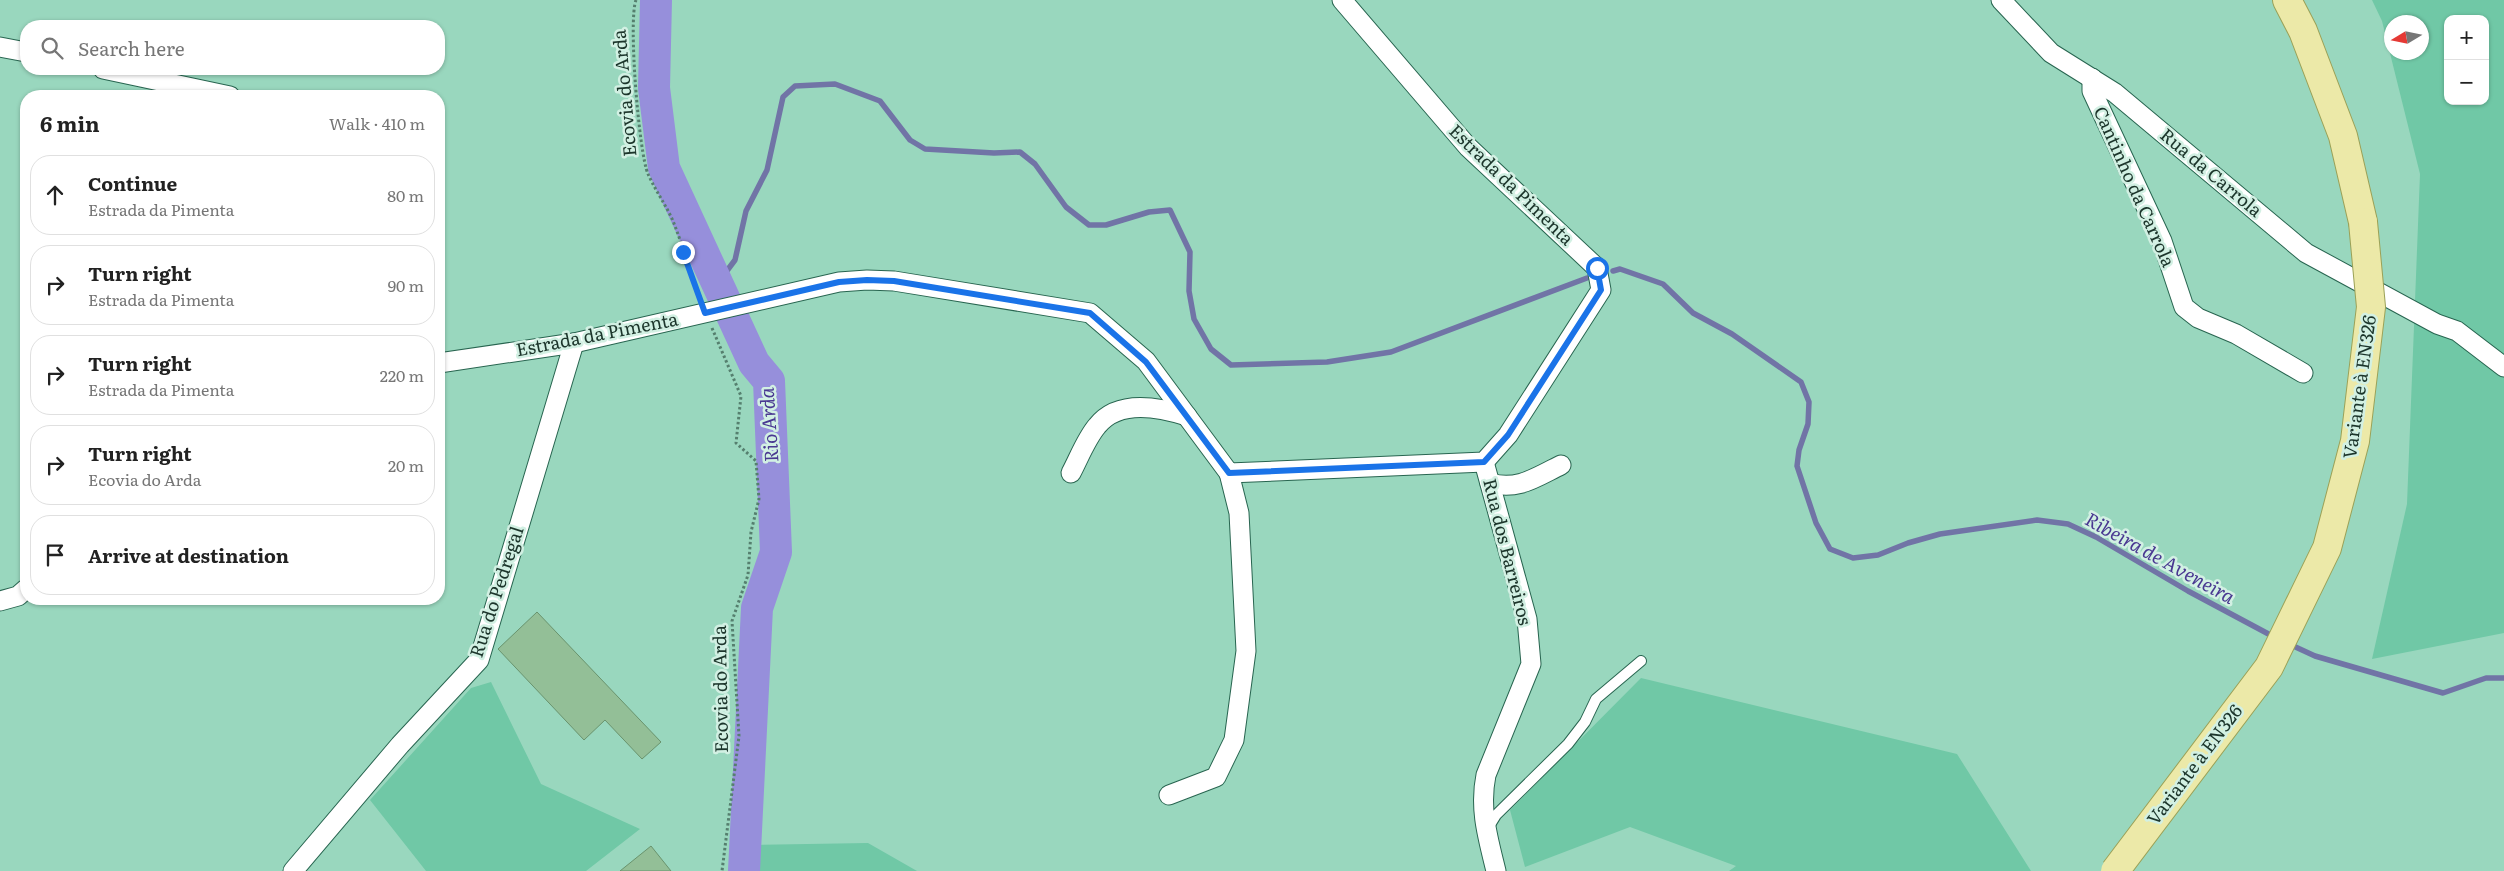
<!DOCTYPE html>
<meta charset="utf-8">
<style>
body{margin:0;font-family:Literata,serif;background:#f6f6f6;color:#222}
.controls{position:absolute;right:15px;top:15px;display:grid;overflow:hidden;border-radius:10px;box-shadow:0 1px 4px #0004}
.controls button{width:45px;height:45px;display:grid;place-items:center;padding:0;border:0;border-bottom:1px solid #e0e0e0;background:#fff;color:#222;font:25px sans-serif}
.compass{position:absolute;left:2384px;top:15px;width:45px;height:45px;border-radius:50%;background:#fff;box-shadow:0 1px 4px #0004;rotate:260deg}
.stop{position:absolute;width:15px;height:15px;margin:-11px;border:4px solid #1a73e8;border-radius:50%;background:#fff}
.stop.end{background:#1a73e8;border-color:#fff;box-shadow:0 1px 5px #0008}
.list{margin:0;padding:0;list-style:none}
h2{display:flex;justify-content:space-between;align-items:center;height:65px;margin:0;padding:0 20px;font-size:21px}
h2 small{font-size:16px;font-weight:400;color:#767676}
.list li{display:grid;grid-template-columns:32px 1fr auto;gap:15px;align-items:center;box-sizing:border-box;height:80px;margin:0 10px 10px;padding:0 10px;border:1px solid #e0e0e0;border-radius:20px}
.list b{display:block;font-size:19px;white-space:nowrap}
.list p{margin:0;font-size:16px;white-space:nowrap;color:#767676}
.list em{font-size:16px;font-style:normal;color:#767676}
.icon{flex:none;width:28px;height:28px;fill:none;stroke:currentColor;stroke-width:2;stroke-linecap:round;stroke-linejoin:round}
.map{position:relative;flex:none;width:2504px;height:871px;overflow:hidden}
.search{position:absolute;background:#fff;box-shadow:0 1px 4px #0004;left:20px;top:20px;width:425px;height:55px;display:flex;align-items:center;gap:12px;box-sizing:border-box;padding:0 18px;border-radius:20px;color:#767676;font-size:19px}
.panel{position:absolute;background:#fff;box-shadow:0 1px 4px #0004;left:20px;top:90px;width:425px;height:515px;border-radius:20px}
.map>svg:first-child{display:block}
.green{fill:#70c8a6;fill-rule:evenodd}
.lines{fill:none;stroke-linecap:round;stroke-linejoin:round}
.stream{stroke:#7174a6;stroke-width:5.5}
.river{stroke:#968fdb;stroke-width:32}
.building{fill:#93bf97;stroke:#69936d}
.lane-casing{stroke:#286550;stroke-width:12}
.street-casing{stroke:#286550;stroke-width:21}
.primary-casing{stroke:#9ba157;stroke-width:30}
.path{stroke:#557f6e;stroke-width:3;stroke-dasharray:2.5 2.5;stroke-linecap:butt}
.lane{stroke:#fff;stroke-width:10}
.street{stroke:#fff;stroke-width:19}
.primary{stroke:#ece9a8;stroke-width:28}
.primary-bridge-casing{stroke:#9ba157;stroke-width:30;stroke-linecap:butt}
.primary-bridge{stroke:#ece9a8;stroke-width:28}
.route{stroke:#1a73e8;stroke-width:6}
.labels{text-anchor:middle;stroke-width:5;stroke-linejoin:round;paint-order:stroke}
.street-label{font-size:18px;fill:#1c352b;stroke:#d2f0e3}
.water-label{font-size:19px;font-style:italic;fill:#493891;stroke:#d2f0e3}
</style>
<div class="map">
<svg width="2504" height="871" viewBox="0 0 2504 871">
<rect width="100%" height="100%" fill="#99d7be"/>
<!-- green -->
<g class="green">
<path d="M 2372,0 L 2504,0 L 2504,633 L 2372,659 L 2407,504 L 2420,174 L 2382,21 ZM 2448,19 L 2485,19 L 2485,101 L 2448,101 ZM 2392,22 L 2422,22 L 2422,52 L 2392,52 Z"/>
<polygon points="1641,678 1957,754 2031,871 1729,871 1736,866 1630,827 1525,867 1510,810"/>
<polygon points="491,682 541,784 640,829 586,871 426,871 370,800 471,688"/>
<polygon points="868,843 917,871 751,871 752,845"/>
</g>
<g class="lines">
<!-- stream -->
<g class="stream">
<polyline points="1613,271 1620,269 1663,284 1693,313 1732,334 1801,382 1809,402 1808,424 1799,450 1797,466 1816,523 1830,549 1853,558 1878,555 1908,543 1940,534 2037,520 2068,524 2096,537 2188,591 2276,638"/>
<polyline points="717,284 735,260 746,211 767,170 783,97 795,86 835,84 880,101 910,140 925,149 994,153 1020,152 1035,164 1066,207 1089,225 1106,225 1149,212 1170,210 1190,252 1189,291 1194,319 1211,349 1231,365 1327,362 1391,352 1587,278"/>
<polyline points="2289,644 2315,656 2443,693 2486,678 2504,678"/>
</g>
<!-- river -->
<polyline class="river" points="656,0 654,88 664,168 754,363 769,381 776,552 757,608 744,871"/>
</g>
<!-- building -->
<g class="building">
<polygon points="537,612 661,742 642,759 605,720 584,740 498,649"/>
<polygon points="651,846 671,871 620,871"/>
</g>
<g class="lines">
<!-- lane casing -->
<g class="lane-casing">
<polyline id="lane" points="1488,828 1496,815 1568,744 1585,722 1596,699 1641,661"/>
</g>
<!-- street casing -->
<g class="street-casing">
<g id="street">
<polyline points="2001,0 2051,53 2115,93 2306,253 2437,324 2457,331 2504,367"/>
<polyline points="0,47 26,52"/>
<polyline points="103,69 230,96"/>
<polyline points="2092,78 2092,91 2162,241 2184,307 2198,318 2236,334 2303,373"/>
<polyline points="439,363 574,343 839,282 867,280 894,281 1090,313 1146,361 1229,473 1484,462 1508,435 1601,290 1597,268 1468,147 1342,0"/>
<path d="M 1484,462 L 1527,619 L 1531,664 L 1486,775 C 1479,809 1488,838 1496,871"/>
<path d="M 1071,473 C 1079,458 1086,439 1097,426 C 1118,399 1159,407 1187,416"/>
<path d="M 1490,483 C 1518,491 1536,477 1561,465"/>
<polyline points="0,601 18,596 26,589"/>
<polyline points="1169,795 1216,777 1234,740 1246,651 1239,513 1229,473"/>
<polyline points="293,871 400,745 479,660 574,343"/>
</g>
</g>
<!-- primary casing -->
<g class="primary-casing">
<polyline id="primary" points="2287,0 2303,31 2343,136 2363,222"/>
</g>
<!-- path -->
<g class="path">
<path d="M 636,0 C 628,20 639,154 648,174 C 655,190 666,205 673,221 C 683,246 690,272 699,297"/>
<polyline points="712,328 741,396 736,443 756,461 759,499 751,532 748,575 732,621 739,736 722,871"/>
</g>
<!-- lane -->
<use href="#lane" class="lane"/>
<!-- street -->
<use href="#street" class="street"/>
<!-- primary -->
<use href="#primary" class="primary"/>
<!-- primary-bridge casing -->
<g class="primary-bridge-casing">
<polyline id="primary-bridge" points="2115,871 2269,667 2327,548 2355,441 2371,307 2363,222"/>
</g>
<!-- primary-bridge -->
<use href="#primary-bridge" class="primary-bridge"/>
</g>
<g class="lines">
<!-- route -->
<polyline class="route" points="683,252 705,313 839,282 867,280 894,281 1090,313 1146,362 1229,473 1484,462 1508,435 1601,290 1597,268"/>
</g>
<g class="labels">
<!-- street labels -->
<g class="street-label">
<text transform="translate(625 93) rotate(-95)" y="6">Ecovia do Arda</text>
<text transform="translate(2211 173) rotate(40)" y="6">Rua da Carrola</text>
<text transform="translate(1511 185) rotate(44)" y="6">Estrada da Pimenta</text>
<text transform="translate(2134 187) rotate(66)" y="6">Cantinho da Carrola</text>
<text transform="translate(597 335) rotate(-11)" y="6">Estrada da Pimenta</text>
<text transform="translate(2360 387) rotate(-82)" y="6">Variante à EN326</text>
<text transform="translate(1507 552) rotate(76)" y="6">Rua dos Barreiros</text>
<text transform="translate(497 592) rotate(-72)" y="6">Rua do Pedregal</text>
<text transform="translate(721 689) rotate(-91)" y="6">Ecovia do Arda</text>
<text transform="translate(2195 765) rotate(-53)" y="6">Variante à EN326</text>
</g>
<!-- water labels -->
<g class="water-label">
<text transform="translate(769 425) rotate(-94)" y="7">Rio Arda</text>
<text transform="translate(2160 558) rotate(29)" y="7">Ribeira de Aveneira</text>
</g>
</g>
</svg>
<div class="controls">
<button>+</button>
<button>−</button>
</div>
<svg class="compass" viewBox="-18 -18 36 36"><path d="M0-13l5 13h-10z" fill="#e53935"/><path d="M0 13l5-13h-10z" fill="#767676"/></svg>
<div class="stop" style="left:1597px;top:268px"></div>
<div class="stop end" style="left:683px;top:252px"></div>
<div class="search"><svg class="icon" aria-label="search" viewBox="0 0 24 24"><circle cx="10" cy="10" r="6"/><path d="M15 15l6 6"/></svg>Search here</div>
<section class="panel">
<h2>6 min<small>Walk · 410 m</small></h2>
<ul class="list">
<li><svg class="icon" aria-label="ahead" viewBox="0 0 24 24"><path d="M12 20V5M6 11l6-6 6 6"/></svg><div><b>Continue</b><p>Estrada da Pimenta</p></div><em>80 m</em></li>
<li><svg class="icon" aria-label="right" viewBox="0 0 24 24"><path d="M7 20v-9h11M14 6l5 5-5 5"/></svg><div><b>Turn right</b><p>Estrada da Pimenta</p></div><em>90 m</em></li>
<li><svg class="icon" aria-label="right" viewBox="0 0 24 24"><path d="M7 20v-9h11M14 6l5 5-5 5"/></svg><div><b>Turn right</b><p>Estrada da Pimenta</p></div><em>220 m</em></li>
<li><svg class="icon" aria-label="right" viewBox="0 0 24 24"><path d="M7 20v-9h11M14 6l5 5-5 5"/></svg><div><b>Turn right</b><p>Ecovia do Arda</p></div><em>20 m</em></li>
<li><svg class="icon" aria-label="arrive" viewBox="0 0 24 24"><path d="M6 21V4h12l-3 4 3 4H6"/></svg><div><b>Arrive at destination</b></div></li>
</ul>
</section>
</div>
